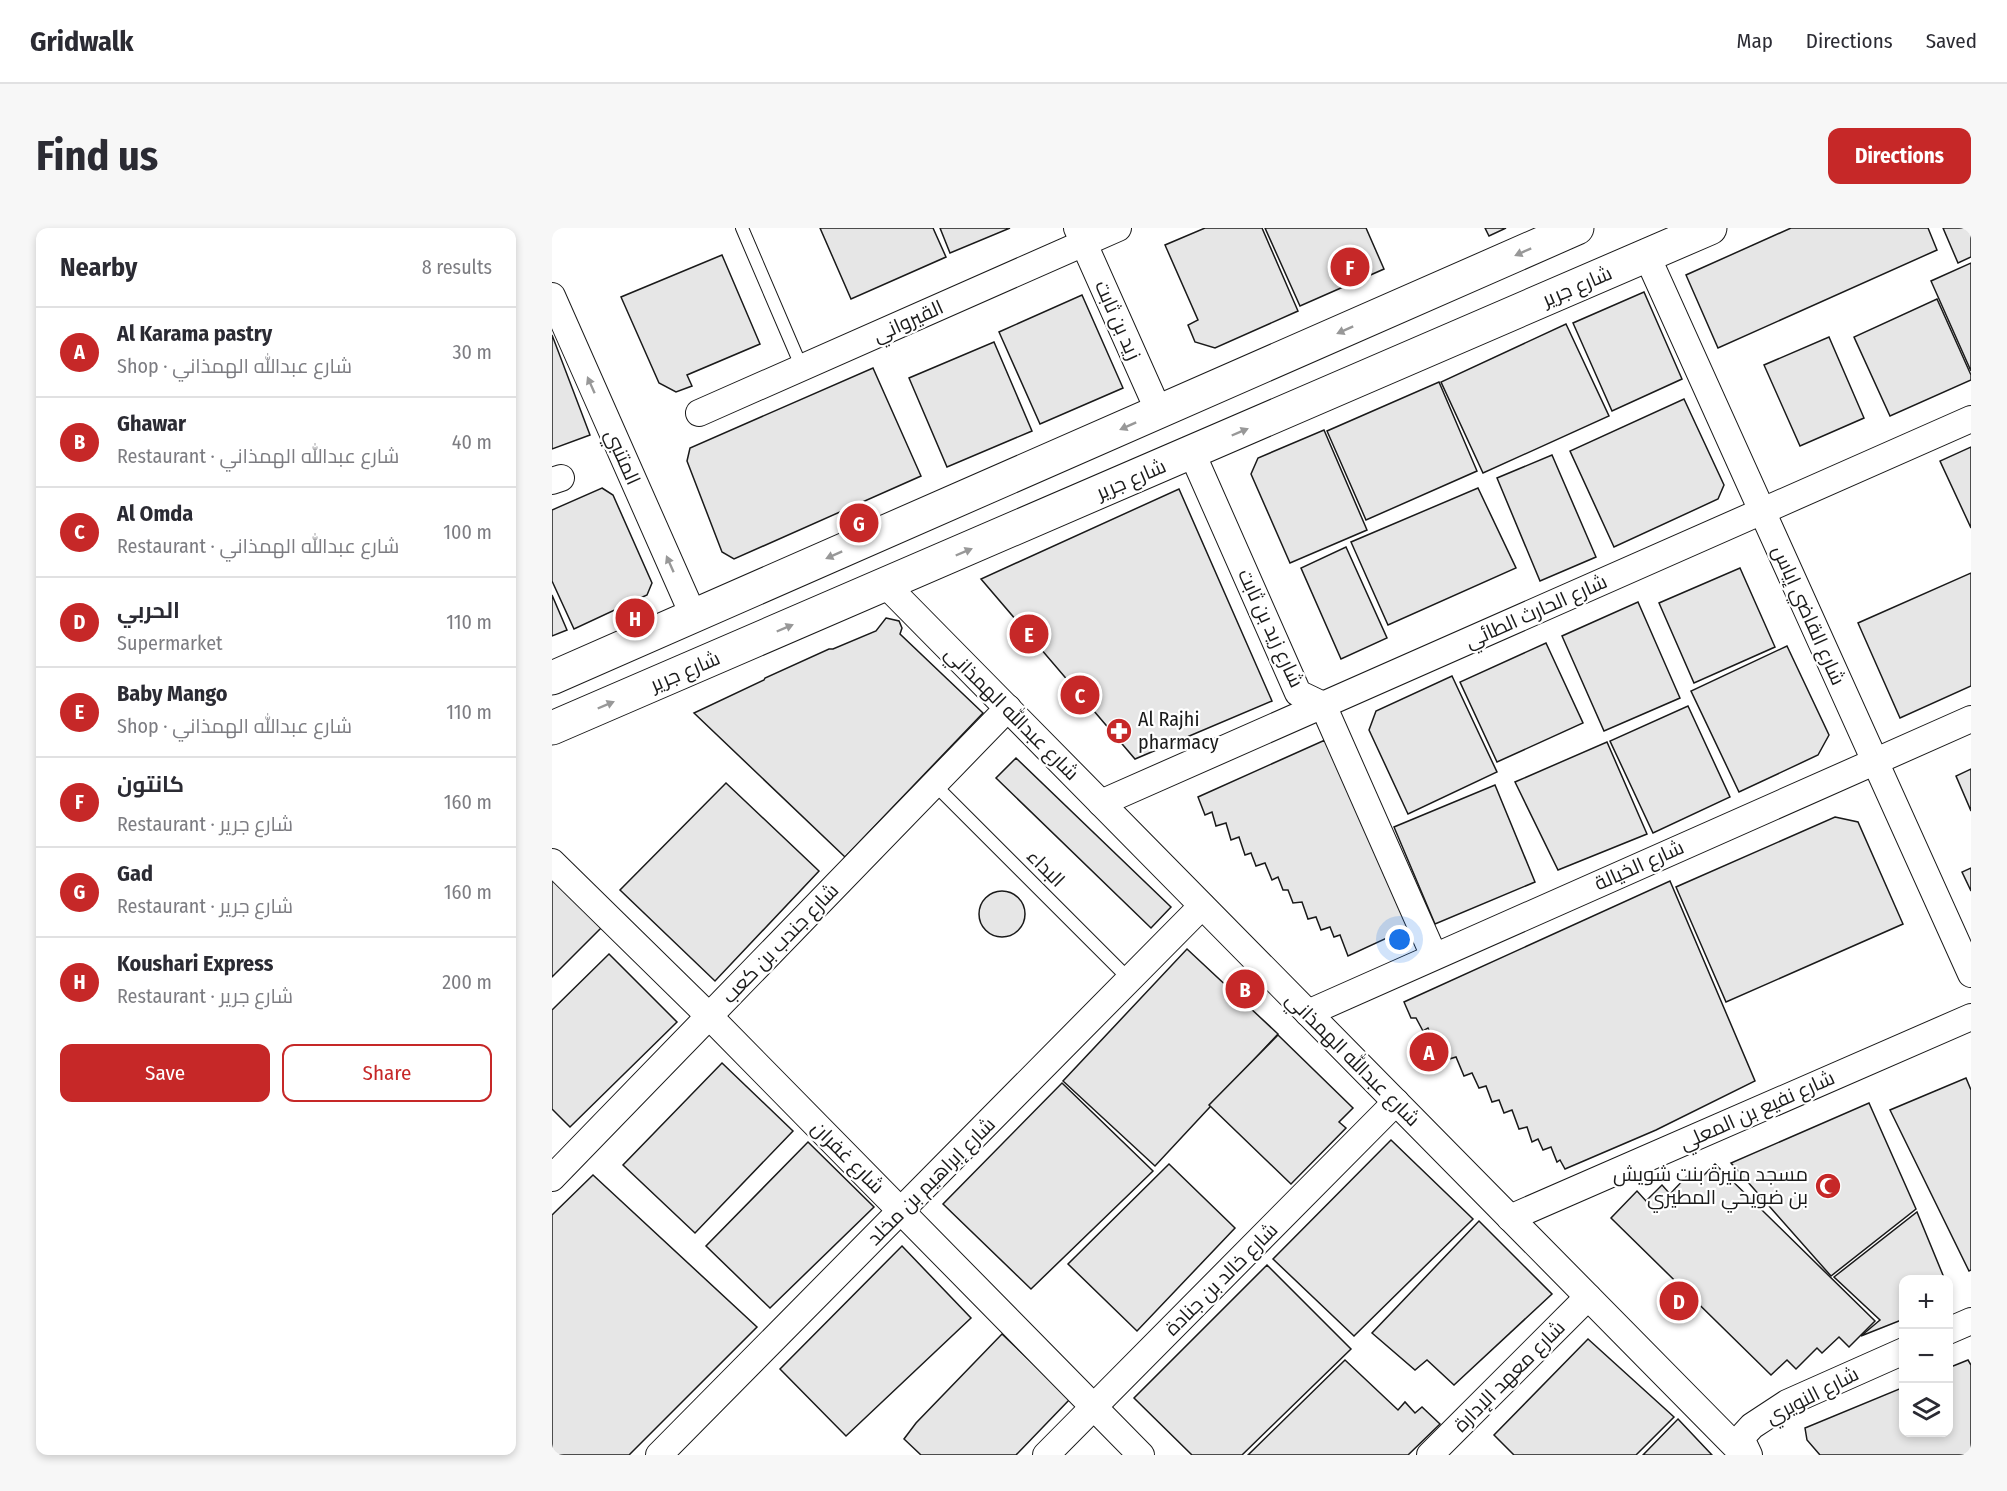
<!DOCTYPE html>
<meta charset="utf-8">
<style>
body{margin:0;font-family:"Fira Sans Condensed",Cairo,sans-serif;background:#f7f7f7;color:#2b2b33}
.controls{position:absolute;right:18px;bottom:18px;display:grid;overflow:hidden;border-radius:12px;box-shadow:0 3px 9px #0003}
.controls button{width:54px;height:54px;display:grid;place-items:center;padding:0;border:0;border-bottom:2px solid #e1e1e2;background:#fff;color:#2b2b33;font:30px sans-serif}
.you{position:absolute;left:848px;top:712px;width:21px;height:21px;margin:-15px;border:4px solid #fff;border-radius:50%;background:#1a73e8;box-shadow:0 0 0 9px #1a73e833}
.badge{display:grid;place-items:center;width:39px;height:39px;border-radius:50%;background:#c62828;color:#fff;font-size:20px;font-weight:700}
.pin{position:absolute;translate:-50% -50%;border:3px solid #fff;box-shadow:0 2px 6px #0006}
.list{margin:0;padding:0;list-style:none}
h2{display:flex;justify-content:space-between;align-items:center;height:78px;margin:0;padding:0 24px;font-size:26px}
h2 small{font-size:20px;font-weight:400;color:#7c7c81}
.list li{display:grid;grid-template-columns:39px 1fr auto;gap:18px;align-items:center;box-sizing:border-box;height:90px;padding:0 24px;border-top:2px solid #e1e1e2}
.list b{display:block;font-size:22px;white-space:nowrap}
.list p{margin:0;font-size:20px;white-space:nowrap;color:#7c7c81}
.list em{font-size:20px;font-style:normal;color:#7c7c81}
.actions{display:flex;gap:12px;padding:18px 24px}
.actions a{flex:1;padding:14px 0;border:2px solid #c62828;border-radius:12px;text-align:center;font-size:21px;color:#c62828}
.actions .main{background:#c62828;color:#fff}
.icon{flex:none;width:33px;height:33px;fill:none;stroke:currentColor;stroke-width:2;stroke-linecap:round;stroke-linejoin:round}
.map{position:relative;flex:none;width:1419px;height:1227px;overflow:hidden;border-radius:12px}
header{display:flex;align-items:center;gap:36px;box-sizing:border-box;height:84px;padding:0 30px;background:#fff;border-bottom:2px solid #e1e1e2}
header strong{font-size:28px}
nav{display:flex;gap:33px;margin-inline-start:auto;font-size:21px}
.intro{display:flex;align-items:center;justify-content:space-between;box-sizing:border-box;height:144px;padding:0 36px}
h1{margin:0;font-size:42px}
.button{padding:15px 27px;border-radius:12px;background:#c62828;color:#fff;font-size:21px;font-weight:700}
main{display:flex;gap:36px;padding:0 36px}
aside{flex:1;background:#fff;border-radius:12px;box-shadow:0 3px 9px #0003}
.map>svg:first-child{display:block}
.building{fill:#e6e6e6;stroke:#1a1a1a;stroke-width:1.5}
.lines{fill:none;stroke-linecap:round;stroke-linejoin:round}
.service-casing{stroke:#1a1a1a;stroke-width:14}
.minor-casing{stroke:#1a1a1a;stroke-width:28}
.secondary-casing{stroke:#1a1a1a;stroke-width:35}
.service{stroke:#fff;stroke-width:12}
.minor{stroke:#fff;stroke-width:26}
.secondary{stroke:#fff;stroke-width:33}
.oneway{fill:#989898}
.labels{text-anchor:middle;stroke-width:4.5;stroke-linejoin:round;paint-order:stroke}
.street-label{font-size:20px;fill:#1a1a1a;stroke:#fff}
.poi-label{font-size:20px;fill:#1a1a1a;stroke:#fff;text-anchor:start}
</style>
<header>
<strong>Gridwalk</strong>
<nav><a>Map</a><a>Directions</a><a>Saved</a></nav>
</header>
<div class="intro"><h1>Find us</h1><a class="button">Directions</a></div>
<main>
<aside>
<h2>Nearby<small>8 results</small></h2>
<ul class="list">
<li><span class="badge">A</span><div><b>Al Karama pastry</b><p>Shop · شارع عبدالله الهمذاني</p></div><em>30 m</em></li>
<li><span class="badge">B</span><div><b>Ghawar</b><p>Restaurant · شارع عبدالله الهمذاني</p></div><em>40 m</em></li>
<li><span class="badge">C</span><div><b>Al Omda</b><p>Restaurant · شارع عبدالله الهمذاني</p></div><em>100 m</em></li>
<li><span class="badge">D</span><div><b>الحربي</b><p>Supermarket</p></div><em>110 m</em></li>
<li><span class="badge">E</span><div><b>Baby Mango</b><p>Shop · شارع عبدالله الهمذاني</p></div><em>110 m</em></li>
<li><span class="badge">F</span><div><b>كانتون</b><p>Restaurant · شارع جرير</p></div><em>160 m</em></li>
<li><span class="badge">G</span><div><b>Gad</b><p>Restaurant · شارع جرير</p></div><em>160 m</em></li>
<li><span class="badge">H</span><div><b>Koushari Express</b><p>Restaurant · شارع جرير</p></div><em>200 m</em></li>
</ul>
<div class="actions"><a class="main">Save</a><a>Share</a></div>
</aside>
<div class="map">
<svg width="1419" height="1227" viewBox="0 0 1419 1227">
<rect width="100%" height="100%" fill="#fff"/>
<!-- building -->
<g class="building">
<polygon points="268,0 381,0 394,29 299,71"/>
<polygon points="388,0 458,0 398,25"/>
<polygon points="653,0 710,0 746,83 663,120 643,114 636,97 646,92 613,17"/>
<polygon points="713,0 814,0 832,41 748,78"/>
<polygon points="933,0 954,0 937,8"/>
<polygon points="1239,0 1376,0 1385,22 1166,120 1134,47"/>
<polygon points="1391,0 1419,0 1419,29 1406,35"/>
<polygon points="170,27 208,116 135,147 140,158 124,164 107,155 69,69"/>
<polygon points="1419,35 1419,143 1379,53"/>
<polygon points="1092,64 1130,151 1060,183 1021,95"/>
<polygon points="530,67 571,160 488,196 447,104"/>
<polygon points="1385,71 1419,147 1419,152 1338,188 1302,109"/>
<polygon points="1014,96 1057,188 931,245 889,154"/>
<polygon points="0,107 38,207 0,221"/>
<polygon points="1277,109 1312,190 1248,218 1212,137"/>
<polygon points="442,114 480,203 395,239 357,150"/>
<polygon points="321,140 369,248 182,331 170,324 135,233 138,220"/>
<polygon points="887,154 925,243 814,292 775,203"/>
<polygon points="1132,171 1172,257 1166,271 1062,319 1018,223"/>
<polygon points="772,202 815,302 738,335 699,246 706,230"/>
<polygon points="1419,219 1419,300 1388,233"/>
<polygon points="1000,227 1044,329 988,353 945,250"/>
<polygon points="50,260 61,267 100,355 95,367 22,401 0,353 0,282"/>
<polygon points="926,260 964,340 836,397 799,314"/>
<polygon points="627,261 720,473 583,531 429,351"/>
<polygon points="794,319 835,410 789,431 749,340"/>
<polygon points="1188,340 1223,419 1142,455 1107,375"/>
<polygon points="1419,345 1419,458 1348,490 1306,395"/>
<polygon points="0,367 15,402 0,408"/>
<polygon points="1086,374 1128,470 1052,503 1010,408"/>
<polygon points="334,390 347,393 350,400 348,406 431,485 293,629 142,485 212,452 213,450 277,421 281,421 324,403"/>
<polygon points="994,415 1031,495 945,534 908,454"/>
<polygon points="1235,418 1277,507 1266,527 1187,564 1139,463"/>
<polygon points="900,448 945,544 856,586 817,502 824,483"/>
<polygon points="1136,478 1178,569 1101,605 1058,513"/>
<polygon points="773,512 861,698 796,728 788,707 782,709 778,699 769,702 764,689 756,691 750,674 741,675 736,662 731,662 726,649 720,652 713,635 704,638 699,625 693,627 687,609 679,612 674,595 664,598 660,584 653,587 646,569"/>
<polygon points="1055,514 1095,606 1006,642 963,554"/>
<polygon points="464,530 619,679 599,700 444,550"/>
<polygon points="1419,541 1419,583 1404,548"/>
<polygon points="174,555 267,643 163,753 68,662"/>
<polygon points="943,557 983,654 883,696 842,599"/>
<polygon points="1283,589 1306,594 1351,696 1174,774 1124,659"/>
<polygon points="1419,640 1419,663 1410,644"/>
<polygon points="0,650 49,700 0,749"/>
<polygon points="1118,653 1203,853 1104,902 1013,941 1008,932 1005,934 999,919 991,922 986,911 980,914 975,899 967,901 960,882 952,885 947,872 940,874 934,858 927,860 920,845 912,848 904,829 894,832 888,814 883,815 876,800 871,803 864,790 859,790 852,774"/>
<circle cx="450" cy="686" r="23"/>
<polygon points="635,721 726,806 603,938 511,853"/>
<polygon points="57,726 125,794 18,899 0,881 0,782"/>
<polygon points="726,807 801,880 787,894 794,900 739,956 657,877"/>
<polygon points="170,835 241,903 143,1005 71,937"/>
<polygon points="1414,850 1419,862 1419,1042 1417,1043 1338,882"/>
<polygon points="510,855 601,943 479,1061 391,976"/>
<polygon points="1317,875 1364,981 1279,1048 1179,935"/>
<polygon points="839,912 921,991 802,1108 721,1031"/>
<polygon points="256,914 322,979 218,1080 154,1018"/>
<polygon points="617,936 683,1000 585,1103 516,1036"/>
<polygon points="1163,936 1323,1093 1297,1119 1287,1109 1270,1125 1265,1120 1244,1141 1235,1132 1219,1147 1059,990 1085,963 1094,973 1110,957 1118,966 1137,946 1145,954"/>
<polygon points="41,947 205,1099 77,1227 0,1227 0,987"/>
<polygon points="1365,984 1393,1052 1352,1052 1352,1091 1309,1108 1328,1092 1282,1049"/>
<polygon points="927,993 1000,1066 902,1157 875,1132 863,1142 820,1105"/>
<polygon points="350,1018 419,1090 294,1208 228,1141"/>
<polygon points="715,1037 799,1121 690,1227 640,1227 582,1170"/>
<polygon points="450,1106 518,1171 464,1227 369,1227 352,1211 364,1195"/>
<polygon points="1036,1111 1122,1189 1084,1227 962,1227 942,1207"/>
<polygon points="793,1132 846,1182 853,1174 863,1185 870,1179 888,1196 856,1227 696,1227"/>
<polygon points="1416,1132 1419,1137 1419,1227 1268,1227 1255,1212 1253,1200 1352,1159 1352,1204 1396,1204 1396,1140"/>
<polygon points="1126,1191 1160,1227 1091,1227"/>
</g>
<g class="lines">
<!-- service casing -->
<g class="service-casing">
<g id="service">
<polyline points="190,0 250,140"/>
<polyline points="382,556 578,752"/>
</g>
</g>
<!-- minor casing -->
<g class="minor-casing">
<g id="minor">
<polyline points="525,0 607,184"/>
<polyline points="1095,28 1419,746"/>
<polyline points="0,68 142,389"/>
<polyline points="147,185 566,0"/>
<polyline points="640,225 746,465 771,477 882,728"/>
<polyline points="0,253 9,250"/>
<polyline points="334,357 1192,1227"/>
<polyline points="549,575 1419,191"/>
<polyline points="0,634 157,788 589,1227"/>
<polyline points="756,785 1419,491"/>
<polyline points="0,950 456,480"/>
<polyline points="958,990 1419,789"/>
<polyline points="1396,1103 1419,1093"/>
<polyline points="107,1227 650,678"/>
<polyline points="494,1227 844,874"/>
<polyline points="878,1227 1036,1069"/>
<polyline points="1197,1227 1189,1210 1200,1198 1235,1175 1352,1123"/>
</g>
</g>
<!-- secondary casing -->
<g class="secondary-casing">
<g id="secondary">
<polyline points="0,450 1025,0"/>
<polyline points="0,500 1158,0"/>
</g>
</g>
<!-- service -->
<use href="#service" class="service"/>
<!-- minor -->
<use href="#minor" class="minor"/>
<!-- secondary -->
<use href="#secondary" class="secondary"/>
</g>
<!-- one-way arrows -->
<defs><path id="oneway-solid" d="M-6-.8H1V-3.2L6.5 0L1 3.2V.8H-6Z" transform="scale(1.5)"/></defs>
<g class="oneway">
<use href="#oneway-solid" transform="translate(971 24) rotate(156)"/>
<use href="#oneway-solid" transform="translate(793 102) rotate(156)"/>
<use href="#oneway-solid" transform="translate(39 157) rotate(-114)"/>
<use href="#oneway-solid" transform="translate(576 198) rotate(156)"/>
<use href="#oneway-solid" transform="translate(688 204) rotate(-23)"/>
<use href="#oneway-solid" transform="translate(412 324) rotate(-23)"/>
<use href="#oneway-solid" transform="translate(282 327) rotate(156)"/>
<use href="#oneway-solid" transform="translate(118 336) rotate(-114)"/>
<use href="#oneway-solid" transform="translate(233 400) rotate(-23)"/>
<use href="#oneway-solid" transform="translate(54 477) rotate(-23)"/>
</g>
<!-- icons -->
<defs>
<g id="pharmacy-disc" transform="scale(1.35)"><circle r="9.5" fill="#c62828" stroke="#fff"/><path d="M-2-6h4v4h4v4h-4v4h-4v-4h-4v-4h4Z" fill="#fff"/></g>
<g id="mosque-disc" transform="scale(1.35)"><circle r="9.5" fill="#c62828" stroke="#fff"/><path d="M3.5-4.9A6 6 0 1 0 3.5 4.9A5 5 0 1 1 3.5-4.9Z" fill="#fff"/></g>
</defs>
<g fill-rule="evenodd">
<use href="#pharmacy-disc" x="567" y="503"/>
<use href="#mosque-disc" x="1276" y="958"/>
</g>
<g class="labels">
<!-- street labels -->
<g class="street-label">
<text transform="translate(1025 58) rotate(-23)" y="7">شارع جرير</text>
<text transform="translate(566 92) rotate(66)" y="7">زيد بن ثابت</text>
<text transform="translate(356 93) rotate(-24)" y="7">القيرواني</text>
<text transform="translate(71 229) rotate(66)" y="7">المتنبي</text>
<text transform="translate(579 251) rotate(-23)" y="7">شارع جرير</text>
<text transform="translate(984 383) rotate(-24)" y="7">شارع الحارث الطائي</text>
<text transform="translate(1257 387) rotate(66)" y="7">شارع القاضي إياس</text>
<text transform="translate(719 400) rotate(65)" y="7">شارع زيد بن ثابت</text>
<text transform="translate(133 443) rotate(-23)" y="7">شارع جرير</text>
<text transform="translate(460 485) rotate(45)" y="7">شارع عبدالله الهمذاني</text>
<text transform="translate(1087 637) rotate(-24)" y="7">شارع الخيالة</text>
<text transform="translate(494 640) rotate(45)" y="7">البداء</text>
<text transform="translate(228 715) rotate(-46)" y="7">شارع جندب بن كعب</text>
<text transform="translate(801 831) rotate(45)" y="7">شارع عبدالله الهمذاني</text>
<text transform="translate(1205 882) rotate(-24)" y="7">شارع نفيع بن المعلي</text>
<text transform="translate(296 929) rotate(45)" y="7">شارع غفران</text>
<text transform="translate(379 953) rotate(-45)" y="7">شارع إبراهيم بن مخلد</text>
<text transform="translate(669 1051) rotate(-45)" y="7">شارع خالد بن جنادة</text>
<text transform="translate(957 1148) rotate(-45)" y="7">شارع معهد الإدارة</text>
<text transform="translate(1260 1167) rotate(-27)" y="7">شارع النويري</text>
</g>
<!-- poi labels -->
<g class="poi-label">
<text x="586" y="498">Al Rajhi<tspan x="586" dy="23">pharmacy</tspan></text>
<text x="1256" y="953" text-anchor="end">مسجد منيرة بنت شويش<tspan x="1256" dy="23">بن ضويحي المطيري</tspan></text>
</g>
</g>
</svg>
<div class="controls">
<button>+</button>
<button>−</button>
<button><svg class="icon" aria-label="layers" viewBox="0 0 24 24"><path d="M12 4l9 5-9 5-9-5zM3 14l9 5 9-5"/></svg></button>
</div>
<div class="you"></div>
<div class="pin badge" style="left:877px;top:824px">A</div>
<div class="pin badge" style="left:693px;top:761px">B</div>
<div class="pin badge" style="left:528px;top:467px">C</div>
<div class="pin badge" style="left:1127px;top:1073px">D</div>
<div class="pin badge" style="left:477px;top:406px">E</div>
<div class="pin badge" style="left:798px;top:39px">F</div>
<div class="pin badge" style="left:307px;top:295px">G</div>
<div class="pin badge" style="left:83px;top:390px">H</div>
</div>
</main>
